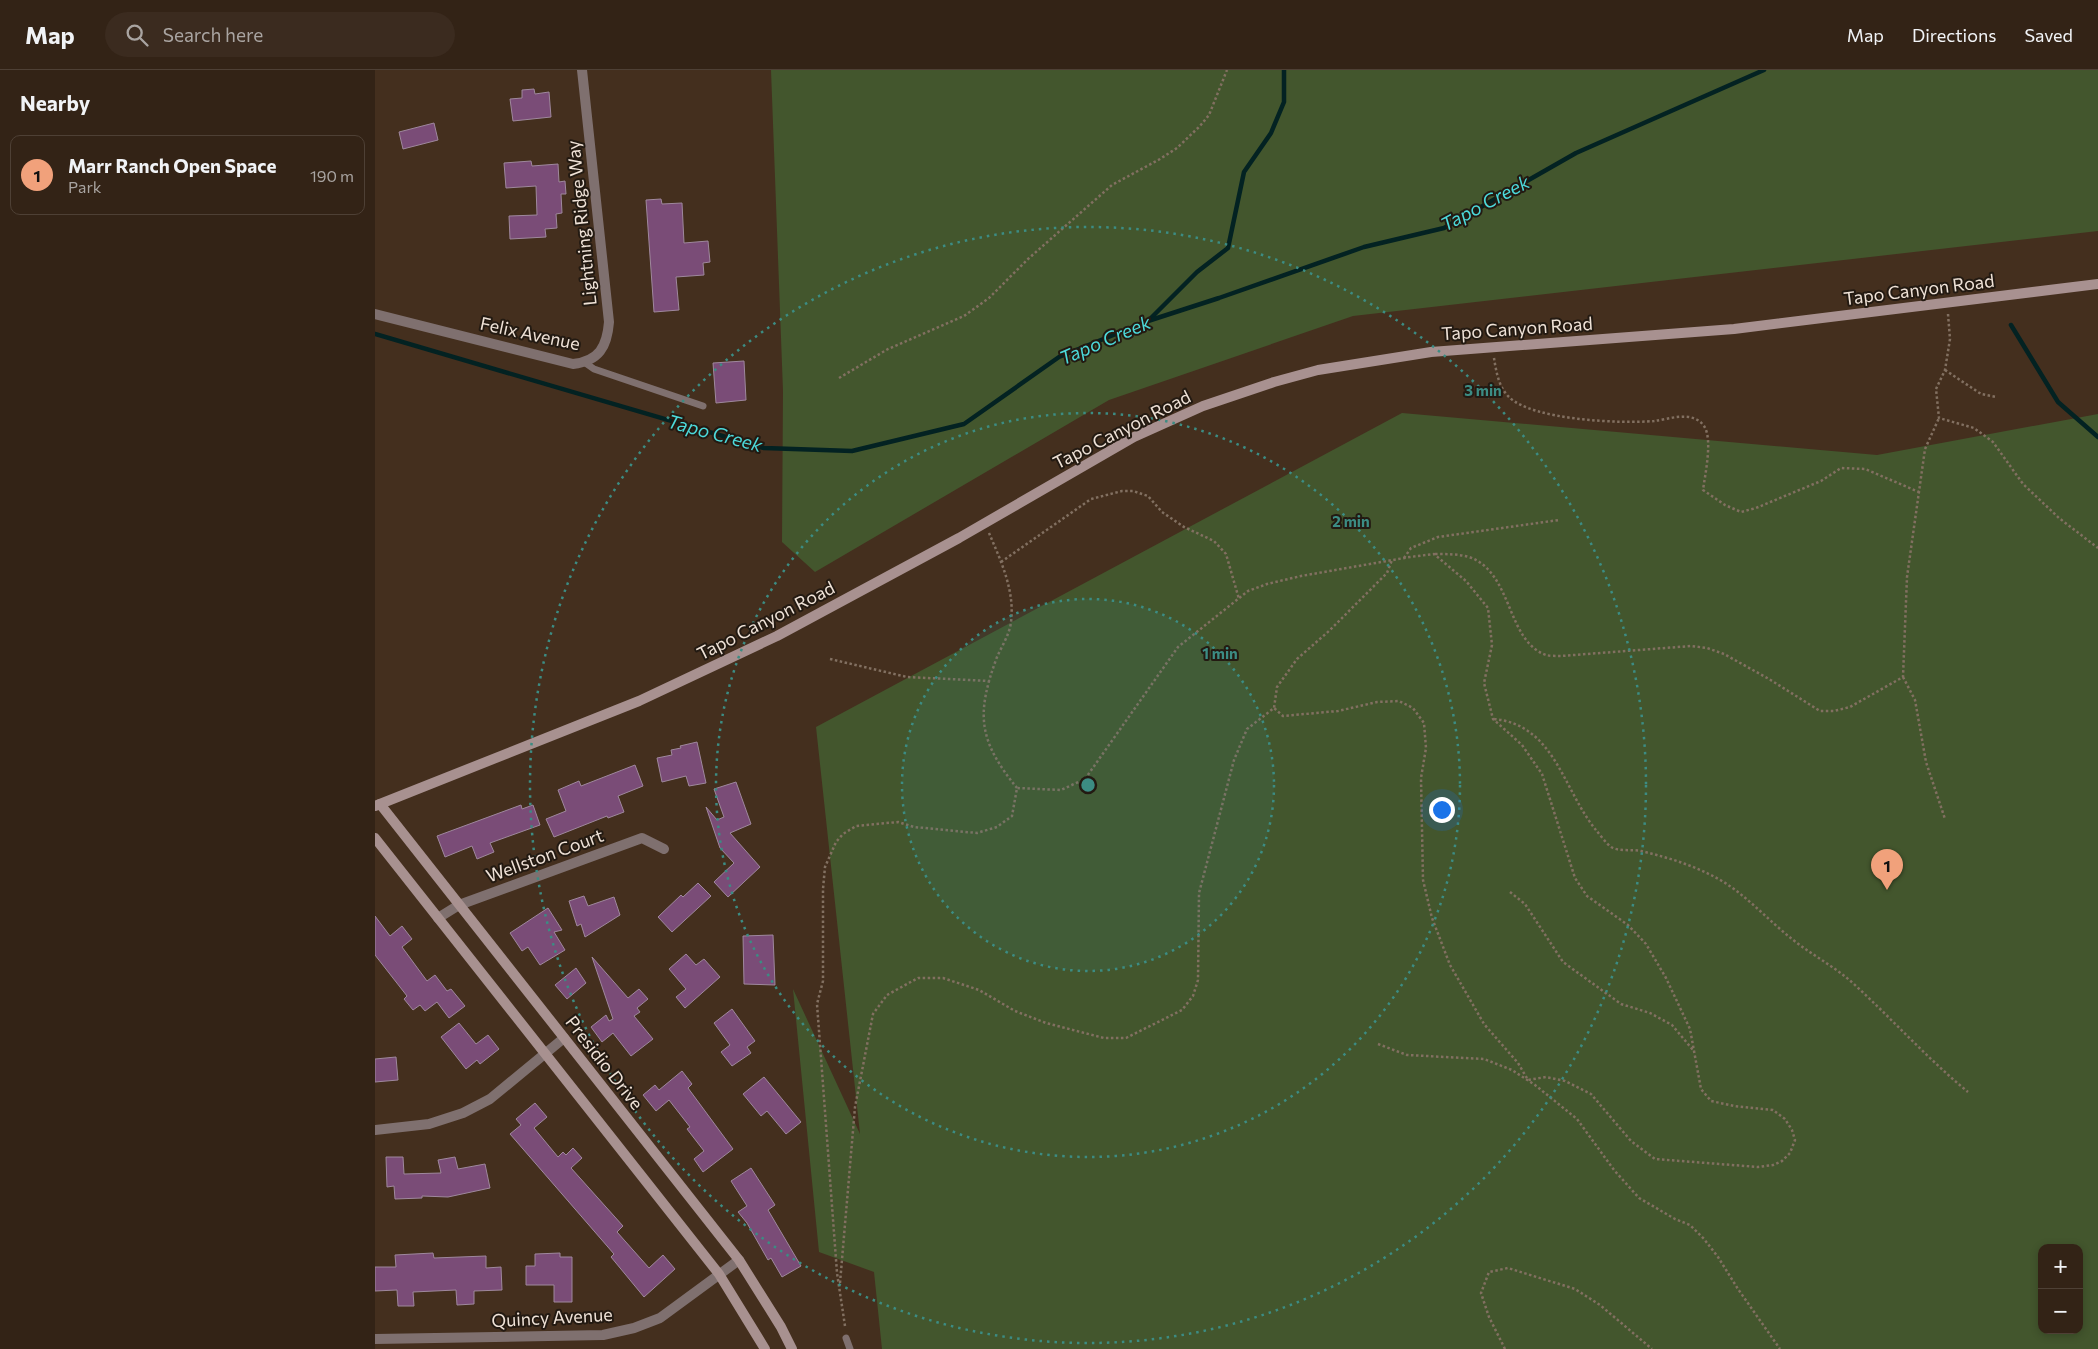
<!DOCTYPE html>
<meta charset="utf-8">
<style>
body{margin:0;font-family:Commissioner,sans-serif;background:#3b2b1f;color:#f1f3f6}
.controls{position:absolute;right:15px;bottom:15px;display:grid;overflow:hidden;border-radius:10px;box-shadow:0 2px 8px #0003}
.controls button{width:45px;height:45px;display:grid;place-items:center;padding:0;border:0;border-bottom:1px solid #4e4035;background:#332316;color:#f1f3f6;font:25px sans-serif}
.you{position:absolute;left:1066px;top:739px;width:18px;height:18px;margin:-12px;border:4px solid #fff;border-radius:50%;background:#1a73e8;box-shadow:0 0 0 8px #1a73e833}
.badge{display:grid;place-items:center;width:32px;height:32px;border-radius:50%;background:#f1a17b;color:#111;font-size:16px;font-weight:700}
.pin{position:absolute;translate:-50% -41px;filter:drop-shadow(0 1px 2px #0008)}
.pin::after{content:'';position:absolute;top:26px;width:18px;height:15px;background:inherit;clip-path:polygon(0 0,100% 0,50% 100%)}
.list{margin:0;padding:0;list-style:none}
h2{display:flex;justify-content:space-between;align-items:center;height:65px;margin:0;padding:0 20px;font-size:21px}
h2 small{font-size:16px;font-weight:400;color:#a9a4a1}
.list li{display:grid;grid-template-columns:32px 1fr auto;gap:15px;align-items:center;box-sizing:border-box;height:80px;margin:0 10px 10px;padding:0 10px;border:1px solid #4e4035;border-radius:10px}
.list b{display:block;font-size:19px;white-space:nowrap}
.list p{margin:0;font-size:16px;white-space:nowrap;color:#a9a4a1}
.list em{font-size:16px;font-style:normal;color:#a9a4a1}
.icon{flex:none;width:28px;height:28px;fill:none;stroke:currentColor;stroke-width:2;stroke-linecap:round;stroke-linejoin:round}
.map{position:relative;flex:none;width:1723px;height:1279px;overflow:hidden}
header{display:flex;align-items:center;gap:30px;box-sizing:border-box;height:70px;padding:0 25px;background:#332316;border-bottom:1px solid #4e4035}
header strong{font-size:24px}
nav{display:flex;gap:28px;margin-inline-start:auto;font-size:18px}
.search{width:350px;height:45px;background:#3b2b1f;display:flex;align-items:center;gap:12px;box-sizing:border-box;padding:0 18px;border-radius:28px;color:#a9a4a1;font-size:19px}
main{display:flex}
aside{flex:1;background:#332316}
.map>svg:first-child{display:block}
.green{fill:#43562d;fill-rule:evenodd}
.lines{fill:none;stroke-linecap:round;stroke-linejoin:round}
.stream{stroke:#032222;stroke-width:4.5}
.building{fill:#7a4c77;stroke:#9f889d}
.path{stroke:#827061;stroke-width:2.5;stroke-dasharray:2.5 2.5;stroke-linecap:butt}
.lane{stroke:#7f706f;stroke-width:7}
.street{stroke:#7f706f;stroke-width:10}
.secondary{stroke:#a89190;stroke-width:10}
.ring{fill:none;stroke:#3c8c83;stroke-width:2.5;stroke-dasharray:2.5 5}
.labels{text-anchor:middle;stroke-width:4;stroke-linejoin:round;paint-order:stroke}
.street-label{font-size:18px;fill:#efe2d7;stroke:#231a12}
.water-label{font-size:19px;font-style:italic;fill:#4cd9da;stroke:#231a12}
.centre{fill:#3c8c83;stroke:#231a12;stroke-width:2.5}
.ring-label{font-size:15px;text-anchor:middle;font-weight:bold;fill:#3c8c83;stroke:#231a12;stroke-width:4;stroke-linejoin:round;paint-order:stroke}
</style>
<header>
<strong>Map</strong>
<div class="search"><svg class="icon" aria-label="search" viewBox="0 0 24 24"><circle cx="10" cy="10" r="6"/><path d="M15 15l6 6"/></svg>Search here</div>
<nav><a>Map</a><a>Directions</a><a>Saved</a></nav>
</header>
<main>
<aside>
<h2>Nearby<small></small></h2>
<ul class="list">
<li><span class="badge">1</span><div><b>Marr Ranch Open Space</b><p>Park</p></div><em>190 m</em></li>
</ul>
</aside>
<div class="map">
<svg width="1723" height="1279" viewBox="0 0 1723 1279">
<rect width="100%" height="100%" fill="#442f1e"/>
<!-- green -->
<g class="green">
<polygon points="396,0 1723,0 1723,161 978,246 734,330 440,502 407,472 408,321"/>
<path d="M 1027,343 L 1502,385 L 1723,344 L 1723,1279 L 507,1279 L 499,1202 L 444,1182 L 418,919 L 485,1064 L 441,657 ZM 1667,1178 L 1704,1178 L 1704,1260 L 1667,1260 Z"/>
</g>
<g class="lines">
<!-- stream -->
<g class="stream">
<polyline points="775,249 822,202 853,178 869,102 896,63 909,32 909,0"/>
<polyline points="1636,255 1683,332 1723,367"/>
<polyline points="0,264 389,378 477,381 589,354 684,287 773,251 844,228 989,177 1069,158 1201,83 1389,0"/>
</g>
</g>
<!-- building -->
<g class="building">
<polygon points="159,19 160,24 174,22 176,47 138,51 135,29 147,28 147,20"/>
<polygon points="59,53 63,70 28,79 24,62"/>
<polygon points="156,91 157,96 183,94 184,112 190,111 191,124 186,124 187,143 181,144 182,158 170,159 171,167 135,169 134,146 162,145 161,116 131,118 129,93"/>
<polygon points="286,129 287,134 307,133 309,173 333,171 335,192 328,193 329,205 301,207 304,240 279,242 271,130"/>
<polygon points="369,291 371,330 341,333 338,293"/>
<polygon points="322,672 331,713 314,716 311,706 287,712 282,688 297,685 296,680 306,678 305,676"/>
<polygon points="260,695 268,716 243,726 249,742 233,748 232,746 179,767 171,749 191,741 183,720 204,711 206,716"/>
<polygon points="361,712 376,754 355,763 385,797 353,827 339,812 359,793 345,778 331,737 342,750 349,747 339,719"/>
<polygon points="146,735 147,739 158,735 165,755 115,773 119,782 102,789 97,776 70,787 62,766"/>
<polygon points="323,813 336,826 297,862 283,847 306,825 308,827"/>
<polygon points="209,826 213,836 239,827 245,845 210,867 206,854 202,856 194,831"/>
<polygon points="173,838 187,860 179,862 190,880 165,895 153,877 147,881 135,863"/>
<polygon points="0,846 15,866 27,856 37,869 27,877 52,911 60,905 72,921 76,919 90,936 74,948 62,932 50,941 45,935 38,940 29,929 32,926 0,885"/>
<polygon points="398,865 400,915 369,914 368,866"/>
<polygon points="311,884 321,895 329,889 345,907 310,938 301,927 311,919 294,899"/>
<polygon points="217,887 253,928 264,919 273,929 262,938 265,942 259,946 278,969 256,986 238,963 227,972 216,957 231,945 234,951 238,949"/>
<polygon points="201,898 211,913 192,929 180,915"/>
<polygon points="357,939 380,971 372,977 376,983 357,996 346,982 355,975 339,953"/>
<polygon points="84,953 101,974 113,965 124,979 105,994 102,990 91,999 66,967"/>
<polygon points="21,987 23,1010 0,1012 0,989"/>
<polygon points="307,1001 317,1014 313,1018 358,1079 328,1102 319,1089 329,1081 312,1059 315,1057 294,1030 281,1041 268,1025 280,1015 284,1020"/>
<polygon points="389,1007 426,1052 411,1064 392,1041 386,1046 368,1024"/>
<polygon points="160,1033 172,1047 159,1058 183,1087 188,1082 191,1085 198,1078 207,1088 196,1098 248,1156 242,1162 274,1198 288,1185 300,1199 269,1227 236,1187 239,1184 135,1064 146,1055 141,1049"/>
<polygon points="11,1087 28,1087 29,1104 66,1103 63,1090 80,1087 83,1099 110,1094 115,1118 73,1127 47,1126 47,1128 20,1129 19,1116 12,1117"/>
<polygon points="376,1098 400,1135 393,1140 426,1196 407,1207 396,1188 393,1190 372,1153 363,1142 372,1136 356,1111"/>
<polygon points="58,1183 59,1188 111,1186 111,1198 126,1197 127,1220 99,1221 99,1234 82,1235 81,1220 38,1222 39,1236 23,1236 22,1220 0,1221 0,1197 21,1197 20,1185"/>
<polygon points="185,1183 185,1187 197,1187 197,1232 179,1232 179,1215 151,1215 151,1196 160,1196 160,1184"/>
</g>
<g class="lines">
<!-- path -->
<g class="path">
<polyline points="1573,244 1575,269 1570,300 1561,319 1564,348 1599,358 1618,372 1648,414 1684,448 1723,478"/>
<path d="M 1119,288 C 1121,301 1124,318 1134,327 C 1157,350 1246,354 1279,351 C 1294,349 1318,340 1329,356 C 1338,369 1330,405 1328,420 L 1350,435 L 1366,442 L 1381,438 L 1446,411 L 1466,398 L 1490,399 L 1544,422"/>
<polyline points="1570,300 1606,324 1621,327"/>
<polyline points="464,308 513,279 589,246 614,228 653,189 737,115 785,89 802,78 825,56 834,45 852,0"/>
<path d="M 614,463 C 626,491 640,521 636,552 C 635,563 627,576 622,587 C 601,644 603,670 642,718"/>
<path d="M 1060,484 C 1072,484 1083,484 1094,487 C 1138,502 1131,571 1171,585 C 1175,586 1181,586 1186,586 L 1316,576 L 1332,578 L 1349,584 L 1394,609 L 1445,641 L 1459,641 L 1475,637 L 1528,607 L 1532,507 L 1550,379 L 1564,348"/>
<polyline points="1029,488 1036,478 1063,467 1184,450"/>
<polyline points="626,492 716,429 747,421 758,421 773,426 787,442 809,457 839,471 851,484 864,529"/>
<polyline points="455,589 532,607 615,611"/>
<polyline points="1528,607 1540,630 1551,692 1570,749"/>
<path d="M 1119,649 C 1180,655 1188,720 1221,760 C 1225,765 1231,773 1236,777 C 1245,782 1257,779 1266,781 C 1295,788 1321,796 1347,811 C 1372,826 1394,851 1417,869 C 1438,886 1461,897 1481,916 C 1519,951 1553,989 1593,1022"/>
<polyline points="1135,822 1150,834 1188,892 1246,934 1275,943 1297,955 1318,980"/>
<polyline points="1003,974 1032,985 1109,989 1137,1000 1160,1015 1202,1049 1239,1100 1264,1128 1300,1149 1315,1155 1329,1169 1343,1187 1363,1219 1405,1279"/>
<polyline points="465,1213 480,1037 498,944 512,925 543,908 568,908 604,920 640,941 671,953 729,968 751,968 807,940 818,926 823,910 824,823 859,690 872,659 899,638 902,617 922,589 954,561 1012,503 1017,490"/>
<polyline points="470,1256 462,1203 442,934 448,911 448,819 450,797 461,772 468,764 481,756 523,752 539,757 602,763 622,757 637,746 642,718 686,720 710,709 803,577 873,521 892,514 926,506 1035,487 1059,484 1091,511 1113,538 1117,575 1109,613 1118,649 1147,675 1167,704 1200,808 1212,826 1253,855 1271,874 1291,908 1315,959 1326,1019 1336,1031 1359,1036 1398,1040 1410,1049 1417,1060 1420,1070 1415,1083 1407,1091 1398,1095 1383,1097 1280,1089 1256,1071 1216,1024 1190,1011 1171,1007 1153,1010 1143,993 1109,954 1075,895 1057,848 1048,810 1046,708 1051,678 1049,653 1038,638 1024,631 1002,632 963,641 908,646 899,638"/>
<polyline points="1130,1279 1114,1247 1106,1223 1114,1202 1133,1198 1200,1219 1225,1235 1277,1279"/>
</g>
<!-- lane -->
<g class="lane">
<polyline points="209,292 219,299 328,336"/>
<polyline points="471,1268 475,1279"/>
</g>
<!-- street -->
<g class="street">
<path d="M 0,244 L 198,294 C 224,291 232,277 234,252 L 207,0"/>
<polyline points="63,848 84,835 267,768 289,779"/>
<polyline points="0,1060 54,1054 88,1043 115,1029 189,968"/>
<polyline points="0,1269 228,1265 259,1258 285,1248 364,1190"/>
</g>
<!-- secondary -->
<g class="secondary">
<polyline points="5,734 364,1190 406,1257 417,1279"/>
<polyline points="0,736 264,631 402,566 584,468 759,367 828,336 899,312 943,300 1056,282 1359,259 1723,214"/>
<polyline points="0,768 344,1204 390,1279"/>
</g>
</g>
<!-- distance rings -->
<circle cx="713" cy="715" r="186" fill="#3c8c83" fill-opacity=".12"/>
<g class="ring">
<circle cx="713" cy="715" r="186"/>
<circle cx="713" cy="715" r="372"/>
<circle cx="713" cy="715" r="558"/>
</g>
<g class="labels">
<!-- street labels -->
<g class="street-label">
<text transform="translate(207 153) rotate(-96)" y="6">Lightning Ridge Way</text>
<text transform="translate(1544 220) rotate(-7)" y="6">Tapo Canyon Road</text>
<text transform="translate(1142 259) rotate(-4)" y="6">Tapo Canyon Road</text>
<text transform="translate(155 264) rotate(12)" y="6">Felix Avenue</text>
<text transform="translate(747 360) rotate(-27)" y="6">Tapo Canyon Road</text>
<text transform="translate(391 551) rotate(-27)" y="6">Tapo Canyon Road</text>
<text transform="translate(170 786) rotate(-20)" y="6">Wellston Court</text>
<text transform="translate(229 993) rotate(52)" y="6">Presidio Drive</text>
<text transform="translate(177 1248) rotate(-3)" y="6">Quincy Avenue</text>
</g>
<!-- water labels -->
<g class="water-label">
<text transform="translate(1110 133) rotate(-28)" y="7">Tapo Creek</text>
<text transform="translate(730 270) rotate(-23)" y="7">Tapo Creek</text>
<text transform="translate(340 363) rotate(15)" y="7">Tapo Creek</text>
</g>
</g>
<circle cx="713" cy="715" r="8" class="centre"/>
<g class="ring-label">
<text x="1108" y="326">3 min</text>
<text x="976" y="457">2 min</text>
<text x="845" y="589">1 min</text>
</g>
</svg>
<div class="controls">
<button>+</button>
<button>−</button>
</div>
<div class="you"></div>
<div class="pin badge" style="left:1512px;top:820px">1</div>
</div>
</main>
